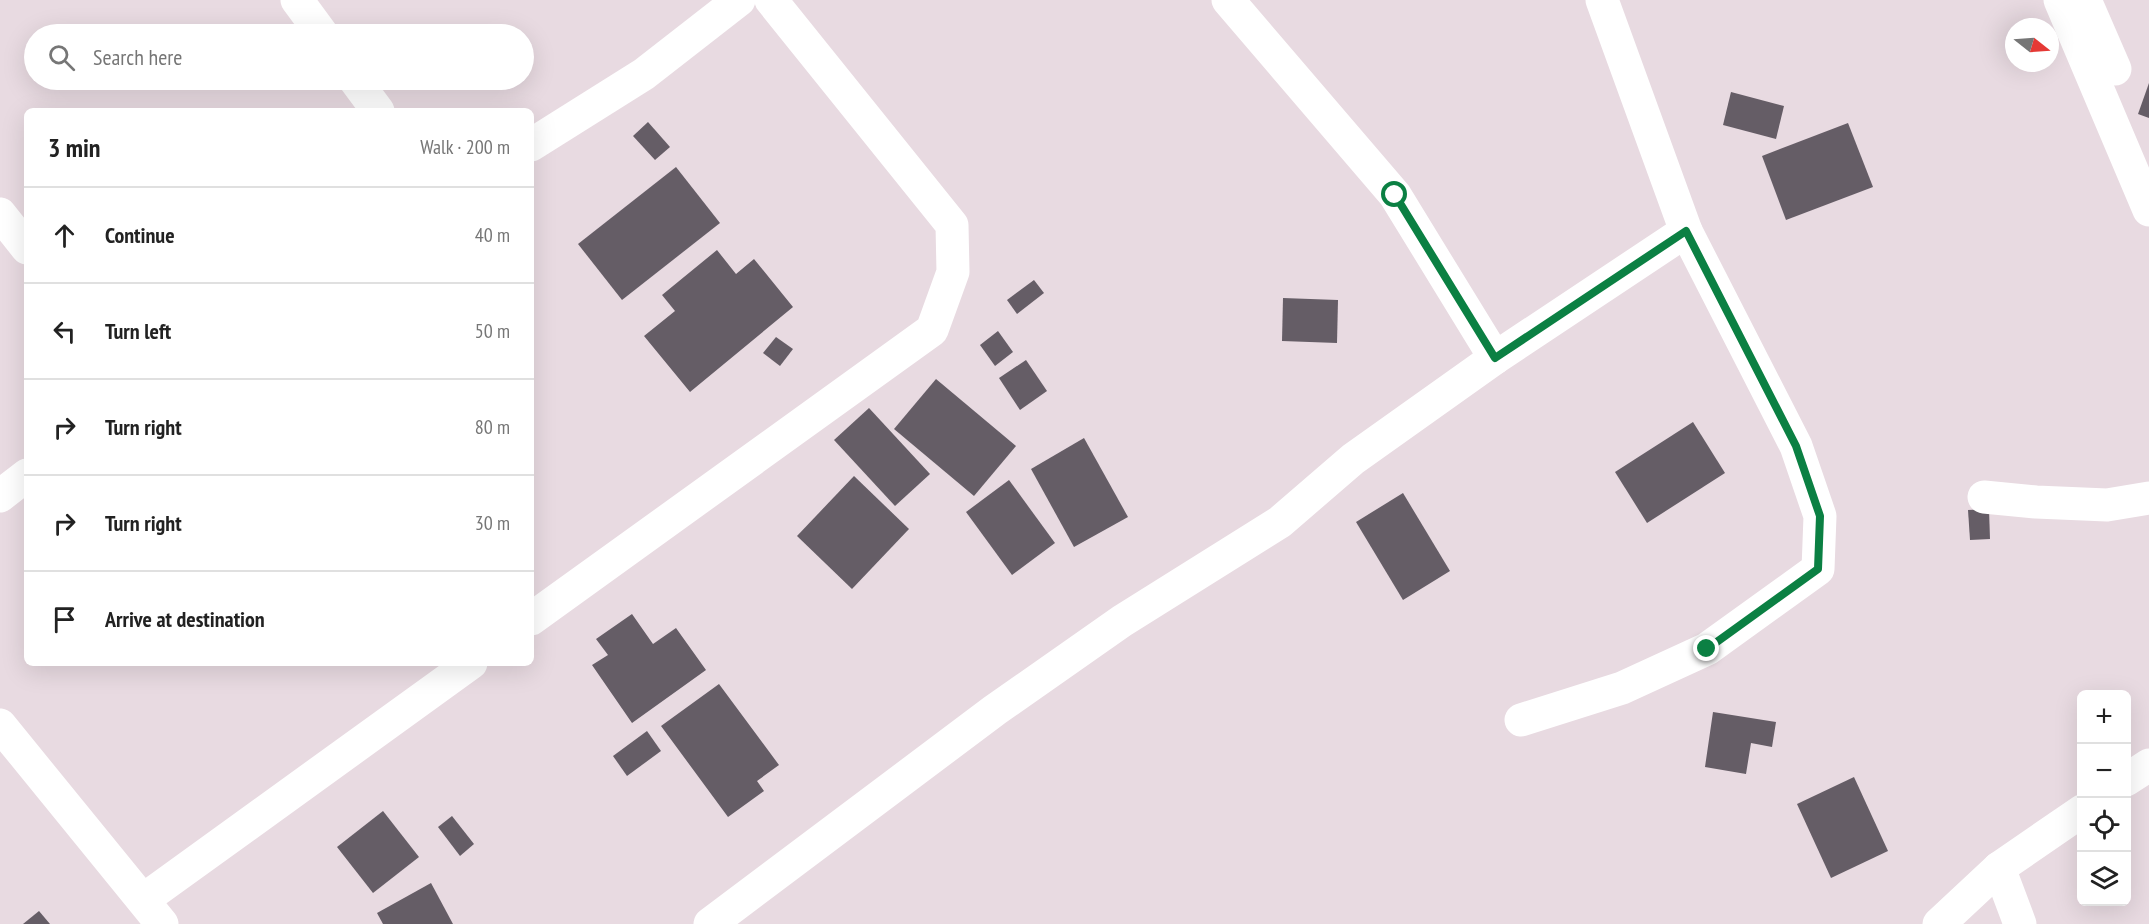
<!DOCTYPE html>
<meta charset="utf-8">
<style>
body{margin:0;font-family:"PT Sans Narrow",sans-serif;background:#f2f2f2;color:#222}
.controls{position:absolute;right:18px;bottom:18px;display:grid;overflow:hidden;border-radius:9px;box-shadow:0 6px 24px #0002}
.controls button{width:54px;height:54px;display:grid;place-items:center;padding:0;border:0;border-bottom:2px solid #e0e0e0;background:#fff;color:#222;font:30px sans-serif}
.compass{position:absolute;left:2005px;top:18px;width:54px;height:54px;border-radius:50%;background:#fff;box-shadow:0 6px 24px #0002;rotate:107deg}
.stop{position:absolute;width:18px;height:18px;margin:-14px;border:4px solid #0b8043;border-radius:50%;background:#fff}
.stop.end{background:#0b8043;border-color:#fff;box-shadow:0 2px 6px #0008}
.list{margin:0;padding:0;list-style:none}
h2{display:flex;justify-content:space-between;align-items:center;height:78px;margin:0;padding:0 24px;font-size:26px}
h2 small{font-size:20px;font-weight:400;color:#767676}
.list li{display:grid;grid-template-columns:39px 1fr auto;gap:18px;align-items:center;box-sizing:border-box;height:96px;padding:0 24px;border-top:2px solid #e0e0e0}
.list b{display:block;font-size:22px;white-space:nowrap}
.list em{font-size:20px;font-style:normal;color:#767676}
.icon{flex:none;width:33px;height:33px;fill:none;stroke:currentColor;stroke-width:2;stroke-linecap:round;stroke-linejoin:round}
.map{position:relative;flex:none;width:2149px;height:924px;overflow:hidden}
.search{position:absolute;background:#fff;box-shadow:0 6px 24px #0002;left:24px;top:24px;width:510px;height:66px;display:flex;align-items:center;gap:15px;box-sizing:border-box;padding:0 21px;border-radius:33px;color:#767676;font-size:22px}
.panel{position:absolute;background:#fff;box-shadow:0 6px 24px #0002;left:24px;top:108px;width:510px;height:558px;border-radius:9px}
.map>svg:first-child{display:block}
.building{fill:#655d66}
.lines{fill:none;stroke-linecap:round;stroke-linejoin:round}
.minor{stroke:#fff;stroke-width:33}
.secondary{stroke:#fff;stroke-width:33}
.route{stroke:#0b8043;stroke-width:8}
</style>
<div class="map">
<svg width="2149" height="924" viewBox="0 0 2149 924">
<rect width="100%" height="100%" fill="#e8dae1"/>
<!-- building -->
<g class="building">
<polygon points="2149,83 2149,118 2138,114"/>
<polygon points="1731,92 1784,106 1776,139 1723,125"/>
<polygon points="648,122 670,147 655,160 633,136"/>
<polygon points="1848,123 1873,187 1786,220 1762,156"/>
<polygon points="676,167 720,223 622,300 578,244"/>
<polygon points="717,250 736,274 754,259 793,307 690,392 644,336 675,311 662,295"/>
<polygon points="1034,280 1044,293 1017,314 1007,300"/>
<polygon points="1283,298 1338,300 1337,343 1282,341"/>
<polygon points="998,331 1013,352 995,366 980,345"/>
<polygon points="776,337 793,349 780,366 763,353"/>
<polygon points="1026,360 1047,391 1020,410 999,378"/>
<polygon points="936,379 1016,446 974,496 894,429"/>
<polygon points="869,408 930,474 895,506 834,440"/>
<polygon points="1693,422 1725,473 1647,523 1615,472"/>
<polygon points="1084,438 1128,517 1074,547 1031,469"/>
<polygon points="854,476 909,529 852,589 797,536"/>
<polygon points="1009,480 1055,543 1012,575 966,512"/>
<polygon points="1403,493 1450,571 1403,600 1356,522"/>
<polygon points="1989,509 1990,539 1970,540 1968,510"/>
<polygon points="632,614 653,644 676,628 706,670 632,723 592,665 608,655 596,639"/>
<polygon points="719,684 779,765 757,781 764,791 728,817 661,726"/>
<polygon points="1713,712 1776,722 1772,747 1751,743 1746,774 1705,767"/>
<polygon points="647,731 661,751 627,776 613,756"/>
<polygon points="1854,777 1888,851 1831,878 1797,804"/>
<polygon points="383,811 419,857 373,893 337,847"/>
<polygon points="452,816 474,844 460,856 438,827"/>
<polygon points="431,883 453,924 383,924 377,913"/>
<polygon points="39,911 50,924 23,924"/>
</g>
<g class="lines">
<!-- minor -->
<g class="minor">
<polyline points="297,0 322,34"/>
<polyline points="355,80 378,111"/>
<polyline points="531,145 644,74 739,0"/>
<polyline points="0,214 27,248"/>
<polyline points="1495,358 1686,231"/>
<polyline points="0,496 27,475"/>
<polyline points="1984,497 2036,502 2107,505 2149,498"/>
<polyline points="531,619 932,330 953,272 952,225 771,0"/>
<polyline points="1521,720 1622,688 1707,649 1818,569 1820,516 1796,446 1686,231 1602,0"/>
<polyline points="0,725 162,924"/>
<polyline points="2126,780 2149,765"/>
<polyline points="1999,868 2020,924"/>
<polyline points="143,900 471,663"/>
<polyline points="710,924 995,710 1122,621 1280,522 1353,459 1495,358 1395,195 1228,0"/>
<polyline points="1939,924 1999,868 2082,811"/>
</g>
<!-- secondary -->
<g class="secondary">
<polyline points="2060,0 2149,210"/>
<polyline points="2085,0 2115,69"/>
</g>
</g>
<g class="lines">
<!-- route -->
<polyline class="route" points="1395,195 1495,358 1686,231 1796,446 1820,516 1818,569 1707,649"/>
</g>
</svg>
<div class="controls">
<button>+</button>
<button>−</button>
<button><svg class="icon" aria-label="locate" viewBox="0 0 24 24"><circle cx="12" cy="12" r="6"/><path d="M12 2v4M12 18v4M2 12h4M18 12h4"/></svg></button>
<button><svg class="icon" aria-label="layers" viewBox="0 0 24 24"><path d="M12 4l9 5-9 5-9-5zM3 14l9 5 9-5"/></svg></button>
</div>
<svg class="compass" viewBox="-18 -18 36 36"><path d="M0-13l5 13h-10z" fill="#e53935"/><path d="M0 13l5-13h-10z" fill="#767676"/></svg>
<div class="stop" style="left:1395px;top:195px"></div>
<div class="stop end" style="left:1707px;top:649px"></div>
<div class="search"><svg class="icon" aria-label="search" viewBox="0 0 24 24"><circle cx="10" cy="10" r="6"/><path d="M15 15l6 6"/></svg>Search here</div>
<section class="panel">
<h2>3 min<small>Walk · 200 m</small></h2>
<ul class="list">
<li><svg class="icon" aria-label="ahead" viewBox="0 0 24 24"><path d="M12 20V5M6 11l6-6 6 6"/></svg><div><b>Continue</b></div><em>40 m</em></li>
<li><svg class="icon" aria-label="left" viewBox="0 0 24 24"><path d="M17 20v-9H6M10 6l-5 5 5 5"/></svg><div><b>Turn left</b></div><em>50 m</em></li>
<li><svg class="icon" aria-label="right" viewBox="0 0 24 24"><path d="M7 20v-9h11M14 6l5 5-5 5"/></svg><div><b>Turn right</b></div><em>80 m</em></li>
<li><svg class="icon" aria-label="right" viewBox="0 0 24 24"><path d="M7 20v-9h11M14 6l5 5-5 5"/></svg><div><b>Turn right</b></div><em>30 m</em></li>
<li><svg class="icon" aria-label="arrive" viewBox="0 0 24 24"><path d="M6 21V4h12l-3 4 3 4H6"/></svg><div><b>Arrive at destination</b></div></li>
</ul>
</section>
</div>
